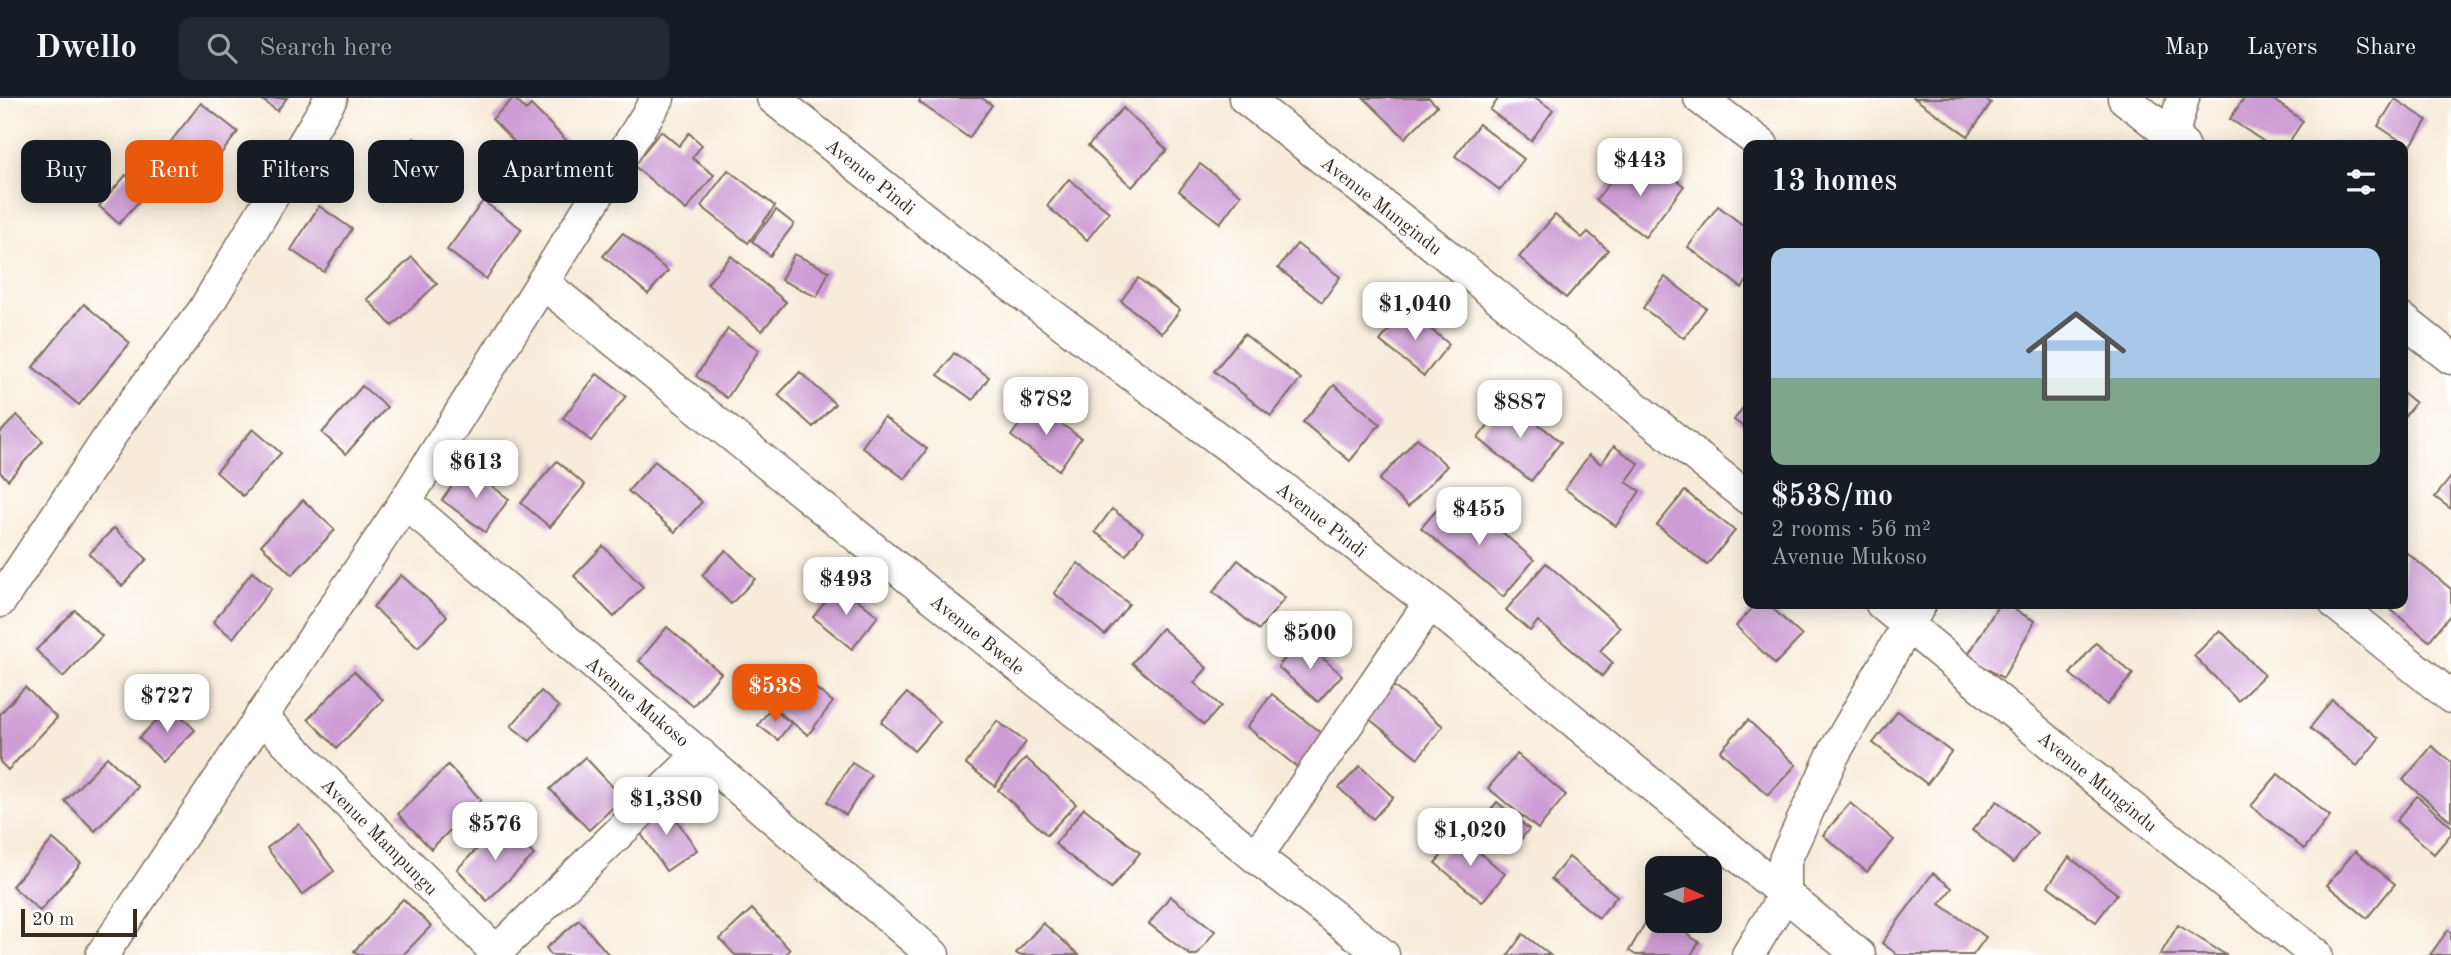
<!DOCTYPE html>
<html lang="en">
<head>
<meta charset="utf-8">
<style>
  :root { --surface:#171b24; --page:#242831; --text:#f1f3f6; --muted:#9ea1a6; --line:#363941; --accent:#ea580c }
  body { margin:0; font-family:"Old Standard TT",serif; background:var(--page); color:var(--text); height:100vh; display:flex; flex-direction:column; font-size:26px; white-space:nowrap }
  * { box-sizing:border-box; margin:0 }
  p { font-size:23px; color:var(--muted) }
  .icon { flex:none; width:38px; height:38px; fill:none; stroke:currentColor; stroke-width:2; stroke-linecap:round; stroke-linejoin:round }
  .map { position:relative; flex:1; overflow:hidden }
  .side { position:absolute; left:1743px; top:42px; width:665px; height:469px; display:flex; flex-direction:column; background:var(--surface); border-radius:14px; box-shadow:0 4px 18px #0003 }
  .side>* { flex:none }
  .top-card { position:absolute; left:21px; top:42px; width:665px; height:63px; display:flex; gap:14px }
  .needle { width:46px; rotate:93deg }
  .fabs { position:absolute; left:1645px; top:758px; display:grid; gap:14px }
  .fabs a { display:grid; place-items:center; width:77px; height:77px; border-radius:14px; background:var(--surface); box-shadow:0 4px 18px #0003; font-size:35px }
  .scale { position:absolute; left:21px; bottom:18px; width:116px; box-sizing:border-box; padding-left:7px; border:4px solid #3b2a1e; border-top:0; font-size:19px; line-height:24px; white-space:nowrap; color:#3b2a1e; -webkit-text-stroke:5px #fff; paint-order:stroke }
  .price { position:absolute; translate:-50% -60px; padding:0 16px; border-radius:14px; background:#fff; color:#222; font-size:23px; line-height:46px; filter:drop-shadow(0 2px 4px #0008) }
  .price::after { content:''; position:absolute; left:50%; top:42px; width:21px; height:16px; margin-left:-10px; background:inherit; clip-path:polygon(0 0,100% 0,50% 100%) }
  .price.active { background:var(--accent); color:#fff }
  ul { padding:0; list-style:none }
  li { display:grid; align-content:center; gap:14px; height:371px; padding:0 28px }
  li span { display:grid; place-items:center; height:217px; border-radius:14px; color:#555 }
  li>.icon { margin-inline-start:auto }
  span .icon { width:126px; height:126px; fill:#fffc; stroke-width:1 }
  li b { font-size:30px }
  h2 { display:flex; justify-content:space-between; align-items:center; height:84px; padding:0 28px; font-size:30px }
  .tag { padding:0 24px; border-radius:14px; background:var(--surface); box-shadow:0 4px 18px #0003; font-size:24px; line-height:63px }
  .tag.active { background:var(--accent); color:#fff }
  header { display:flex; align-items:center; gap:42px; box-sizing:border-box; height:98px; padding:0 35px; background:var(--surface); border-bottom:2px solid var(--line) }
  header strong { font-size:33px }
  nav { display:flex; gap:38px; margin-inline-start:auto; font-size:24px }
  .search { width:490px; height:63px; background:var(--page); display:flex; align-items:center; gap:18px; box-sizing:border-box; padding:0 24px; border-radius:14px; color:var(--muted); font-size:26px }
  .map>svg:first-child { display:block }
</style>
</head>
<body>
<header>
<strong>Dwello</strong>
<div class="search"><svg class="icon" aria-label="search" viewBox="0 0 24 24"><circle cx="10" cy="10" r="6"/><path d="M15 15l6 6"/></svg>Search here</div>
<nav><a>Map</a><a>Layers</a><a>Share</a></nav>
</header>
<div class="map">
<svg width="2451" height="857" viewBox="0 0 2451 857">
  <rect width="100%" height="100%" fill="#fff"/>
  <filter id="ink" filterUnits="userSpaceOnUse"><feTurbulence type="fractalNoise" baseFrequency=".0143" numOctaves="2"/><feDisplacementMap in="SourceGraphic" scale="14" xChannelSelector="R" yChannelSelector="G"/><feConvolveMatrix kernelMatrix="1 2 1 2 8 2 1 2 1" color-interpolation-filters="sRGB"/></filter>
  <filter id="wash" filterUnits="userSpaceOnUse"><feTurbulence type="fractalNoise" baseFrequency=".00686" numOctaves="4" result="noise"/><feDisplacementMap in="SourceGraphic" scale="28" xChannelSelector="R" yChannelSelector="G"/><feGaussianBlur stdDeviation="1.57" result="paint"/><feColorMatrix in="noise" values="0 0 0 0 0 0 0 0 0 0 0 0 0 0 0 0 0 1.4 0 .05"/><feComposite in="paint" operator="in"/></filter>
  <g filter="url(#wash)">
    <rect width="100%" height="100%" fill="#f7ecda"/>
    <g id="blocks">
      <g fill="#cd9cd4">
        <path d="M 260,0 L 287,0 L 277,13 Z"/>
        <path d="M 514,0 L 526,12 L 531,7 L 571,47 L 543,74 L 492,21 Z"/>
        <path d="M 921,0 L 982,0 L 992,7 L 969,40 L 919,4 Z"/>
        <path d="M 1364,0 L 1429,0 L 1437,8 L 1405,40 Z"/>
        <path d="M 1499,0 L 1536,0 L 1553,12 L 1531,43 L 1490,12 Z"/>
        <path d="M 1914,0 L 1983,0 L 1991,5 L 1968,38 Z"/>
        <path d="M 2244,0 L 2271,0 L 2303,23 L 2287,47 L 2269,47 L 2230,21 Z"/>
        <path d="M 2395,1 L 2427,22 L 2410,49 L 2378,28 Z"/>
        <path d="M 201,5 L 238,34 L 205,76 L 168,47 Z"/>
        <path d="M 1123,10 L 1167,52 L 1132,89 L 1088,48 Z"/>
        <path d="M 1479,26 L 1524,61 L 1500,92 L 1455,58 Z"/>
        <path d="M 661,33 L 679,48 L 689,35 L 702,47 L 692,60 L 714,77 L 686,112 L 633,67 Z"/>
        <path d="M 414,40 L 438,56 L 411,96 L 388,80 Z"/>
        <path d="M 69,44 L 98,67 L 73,98 L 45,74 Z"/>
        <path d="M 1200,66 L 1241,97 L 1220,125 L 1179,93 Z"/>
        <path d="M 1655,66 L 1684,88 L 1645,139 L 1596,102 L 1621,70 L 1641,85 Z"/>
        <path d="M 728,72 L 775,108 L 748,145 L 701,108 Z"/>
        <path d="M 126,77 L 146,95 L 119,126 L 99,108 Z"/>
        <path d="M 1069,81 L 1109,114 L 1087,142 L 1047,108 Z"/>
        <path d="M 483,103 L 522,131 L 486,181 L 447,152 Z"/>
        <path d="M 319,108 L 352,131 L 324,174 L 291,152 Z"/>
        <path d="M 1718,108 L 1748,131 L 1748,181 L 1742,190 L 1688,149 Z"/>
        <path d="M 776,112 L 794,126 L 770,158 L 752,143 Z"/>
        <path d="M 1555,117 L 1582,140 L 1588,134 L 1608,152 L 1566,200 L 1519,159 Z"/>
        <path d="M 623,135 L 668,173 L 648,196 L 603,158 Z"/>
        <path d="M 1297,146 L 1340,179 L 1322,204 L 1278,170 Z"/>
        <path d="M 794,156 L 829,173 L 817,199 L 781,182 Z"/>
        <path d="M 731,158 L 786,204 L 762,233 L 707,186 Z"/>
        <path d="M 412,159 L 437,186 L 392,228 L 367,201 Z"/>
        <path d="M 1665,179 L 1706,210 L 1684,240 L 1643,210 Z"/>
        <path d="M 1138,180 L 1180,212 L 1162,235 L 1121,203 Z"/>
        <path d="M 84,206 L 130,245 L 79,307 L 33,269 Z"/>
        <path d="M 1406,211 L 1449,246 L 1424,278 L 1380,243 Z"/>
        <path d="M 728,231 L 759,252 L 727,300 L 696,278 Z"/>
        <path d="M 1244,236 L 1301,281 L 1271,318 L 1214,273 Z"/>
        <path d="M 954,255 L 989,279 L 973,302 L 938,277 Z"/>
        <path d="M 800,274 L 835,306 L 813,329 L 778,297 Z"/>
        <path d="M 597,276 L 626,298 L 591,343 L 563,320 Z"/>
        <path d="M 1334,287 L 1380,326 L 1350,363 L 1303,324 Z"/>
        <path d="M 362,288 L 387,309 L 346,356 L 322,335 Z"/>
        <path d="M 2403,295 L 2415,305 L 2403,320 Z"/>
        <path d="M 1508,302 L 1561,344 L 1531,383 L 1478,340 Z"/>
        <path d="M 1748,303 L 1748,332 L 1734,322 Z"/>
        <path d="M 1034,306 L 1081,340 L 1059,372 L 1011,338 Z"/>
        <path d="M 17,317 L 43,343 L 8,382 L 0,374 L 0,335 Z"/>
        <path d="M 884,319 L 927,351 L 905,381 L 862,349 Z"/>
        <path d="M 253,331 L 281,355 L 243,398 L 216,374 Z"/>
        <path d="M 1417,340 L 1447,368 L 1408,409 L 1379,382 Z"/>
        <path d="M 1614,348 L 1639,366 L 1626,384 L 1640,393 L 1616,428 L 1565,391 L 1589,357 L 1601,366 Z"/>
        <path d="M 557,363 L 585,387 L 550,429 L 521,405 Z"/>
        <path d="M 655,363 L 702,404 L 675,434 L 628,393 Z"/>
        <path d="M 466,369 L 509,401 L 485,434 L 442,402 Z"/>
        <path d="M 2451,379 L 2451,411 L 2435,399 Z"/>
        <path d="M 1685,393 L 1735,433 L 1707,467 L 1657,427 Z"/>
        <path d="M 1447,400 L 1488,435 L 1494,427 L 1534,462 L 1503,499 L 1421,430 Z"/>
        <path d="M 303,402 L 335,432 L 292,477 L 261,447 Z"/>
        <path d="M 1112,411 L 1143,434 L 1126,457 L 1095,434 Z"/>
        <path d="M 114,430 L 147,461 L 122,488 L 89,456 Z"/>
        <path d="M 603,448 L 643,489 L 614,519 L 574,478 Z"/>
        <path d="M 726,452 L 755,481 L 731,506 L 702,477 Z"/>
        <path d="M 2406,454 L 2451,491 L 2451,516 L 2429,543 L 2384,506 L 2403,506 L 2403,458 Z"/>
        <path d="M 1238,462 L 1285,500 L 1259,532 L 1213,494 Z"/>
        <path d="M 1078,465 L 1129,506 L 1105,537 L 1054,495 Z"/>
        <path d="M 1546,465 L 1620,529 L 1600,553 L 1613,565 L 1602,578 L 1538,523 L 1530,533 L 1506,512 Z"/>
        <path d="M 252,474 L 272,490 L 233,540 L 213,524 Z"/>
        <path d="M 401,477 L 447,518 L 418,550 L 373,509 Z"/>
        <path d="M 839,487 L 878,518 L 852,551 L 813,519 Z"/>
        <path d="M 1756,506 L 1768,506 L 1802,538 L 1775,566 L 1736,528 Z"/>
        <path d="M 1999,506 L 2004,506 L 2035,523 L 2003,580 L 1967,559 Z"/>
        <path d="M 75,512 L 102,538 L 63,579 L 36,552 Z"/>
        <path d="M 667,529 L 721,575 L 693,608 L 639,563 Z"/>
        <path d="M 1162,530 L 1207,570 L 1194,585 L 1221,608 L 1204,627 L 1132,565 Z"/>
        <path d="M 2220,532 L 2264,577 L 2238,603 L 2194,558 Z"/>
        <path d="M 1301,541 L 1342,577 L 1318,604 L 1278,569 Z"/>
        <path d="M 2096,545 L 2133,576 L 2107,607 L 2070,576 Z"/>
        <path d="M 354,573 L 383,602 L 337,650 L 308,621 Z"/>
        <path d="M 801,579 L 833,604 L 808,637 L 776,612 Z"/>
        <path d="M 1393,588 L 1443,628 L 1418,660 L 1368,620 Z"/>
        <path d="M 25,589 L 57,620 L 8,672 L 0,664 L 0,616 Z"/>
        <path d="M 541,593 L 559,609 L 530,643 L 511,628 Z"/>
        <path d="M 907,595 L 940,624 L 914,653 L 881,624 Z"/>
        <path d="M 1272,596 L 1327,640 L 1302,673 L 1247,629 Z"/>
        <path d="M 2332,602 L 2379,640 L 2357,668 L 2310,630 Z"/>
        <path d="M 171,608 L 195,632 L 163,664 L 139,640 Z"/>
        <path d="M 771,610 L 791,625 L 778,642 L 758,627 Z"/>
        <path d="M 1898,613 L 1951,654 L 1927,686 L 1873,645 Z"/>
        <path d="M 1748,622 L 1796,667 L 1768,697 L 1720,653 Z"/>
        <path d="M 997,623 L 1026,644 L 995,688 L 966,666 Z"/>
        <path d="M 2432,648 L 2451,664 L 2451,723 L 2403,682 Z"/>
        <path d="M 1517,656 L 1566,697 L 1538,731 L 1488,690 Z"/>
        <path d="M 107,659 L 138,689 L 95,733 L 65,703 Z"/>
        <path d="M 585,659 L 623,700 L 589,732 L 550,691 Z"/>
        <path d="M 1026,660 L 1076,706 L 1047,737 L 998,692 Z"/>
        <path d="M 852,665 L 871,677 L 846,717 L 827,704 Z"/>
        <path d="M 448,667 L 481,702 L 431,751 L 398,716 Z"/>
        <path d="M 1360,668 L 1393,699 L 1373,721 L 1339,690 Z"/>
        <path d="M 2278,676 L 2330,718 L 2304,751 L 2251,708 Z"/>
        <path d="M 2417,698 L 2451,728 L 2451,736 L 2434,756 L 2396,723 Z"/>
        <path d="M 1997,703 L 2037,735 L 2013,765 L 1972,732 Z"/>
        <path d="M 1497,704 L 1529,731 L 1513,752 L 1479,726 Z"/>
        <path d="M 1850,705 L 1894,742 L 1867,774 L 1823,737 Z"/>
        <path d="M 666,706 L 697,752 L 666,773 L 635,727 Z"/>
        <path d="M 1084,710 L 1140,755 L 1111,791 L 1055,746 Z"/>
        <path d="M 503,725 L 534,757 L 487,803 L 457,771 Z"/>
        <path d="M 299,726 L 334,773 L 302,797 L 267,750 Z"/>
        <path d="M 1459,737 L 1505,776 L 1482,804 L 1435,765 Z"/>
        <path d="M 53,741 L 81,765 L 40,813 L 12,788 Z"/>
        <path d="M 2355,753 L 2395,786 L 2367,820 L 2327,787 Z"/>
        <path d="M 1569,759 L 1617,798 L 1599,820 L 1551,781 Z"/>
        <path d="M 2069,759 L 2117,796 L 2096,824 L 2048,788 Z"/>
        <path d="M 1933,775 L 1952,790 L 1940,806 L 1986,839 L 1973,857 L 1898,857 L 1882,845 Z"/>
        <path d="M 1170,798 L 1215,833 L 1197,857 L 1190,857 L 1149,826 Z"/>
        <path d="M 403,801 L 431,828 L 403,857 L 358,857 L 354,853 Z"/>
        <path d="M 752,811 L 790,852 L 785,857 L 735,857 L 720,841 Z"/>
        <path d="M 1651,815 L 1657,818 L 1657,822 L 1664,822 L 1699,844 L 1691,857 L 1636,857 L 1629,853 Z"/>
        <path d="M 579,822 L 609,857 L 551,857 L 546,850 Z"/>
        <path d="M 1043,825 L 1079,857 L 1019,857 L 1016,855 Z"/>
        <path d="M 2178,827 L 2226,857 L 2160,857 Z"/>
        <path d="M 2448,832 L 2451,834 L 2451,857 L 2430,857 Z"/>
        <path d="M 1523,836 L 1550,857 L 1508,857 Z"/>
      </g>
    </g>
  </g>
  <g filter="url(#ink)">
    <use href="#blocks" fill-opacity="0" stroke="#7d6e60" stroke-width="2"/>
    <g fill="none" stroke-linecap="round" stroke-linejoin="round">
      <g stroke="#7d6e60" stroke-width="35">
        <g id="minor">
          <path d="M 773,0 L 953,144 L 1251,365 L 1430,505 L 1859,857"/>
          <path d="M 1245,0 L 1426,141 L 1748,400"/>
          <path d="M 1700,0 L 1762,47"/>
          <path d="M 2124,0 L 2183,47"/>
          <path d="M 2168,47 L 2172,39 L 2183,0"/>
          <path d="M 543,185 L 1256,759 L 1383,857"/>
          <path d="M 2403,222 L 2451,260"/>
          <path d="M 405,404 L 933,857"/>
          <path d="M 0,503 L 122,320 L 203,214 L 331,0"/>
          <path d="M 1882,506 L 2049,644 L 2316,857"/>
          <path d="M 2336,506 L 2451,599"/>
          <path d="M 261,618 L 499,857"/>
          <path d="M 1256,759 L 1430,505"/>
          <path d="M 102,857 L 405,404 L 658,0"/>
          <path d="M 493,857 L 700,656"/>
          <path d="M 1748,857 L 1785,796 L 1785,762 L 1833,657 L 1920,506"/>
        </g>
      </g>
      <use href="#minor" stroke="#fff" stroke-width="32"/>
    </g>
  </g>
  <g text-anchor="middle" stroke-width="5" stroke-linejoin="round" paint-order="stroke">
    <g font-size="19" fill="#3b2a1e" stroke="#fff">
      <text transform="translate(871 78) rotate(39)" y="7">Avenue Pindi</text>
      <text transform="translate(1382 107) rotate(38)" y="7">Avenue Mungindu</text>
      <text transform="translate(1322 421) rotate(38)" y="7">Avenue Pindi</text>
      <text transform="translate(978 536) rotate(39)" y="7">Avenue Bwele</text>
      <text transform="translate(638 603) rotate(40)" y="7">Avenue Mukoso</text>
      <text transform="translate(2098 683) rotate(39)" y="7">Avenue Mungindu</text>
      <text transform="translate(380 738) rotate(45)" y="7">Avenue Mampungu</text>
    </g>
  </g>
</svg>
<div class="fabs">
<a><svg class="needle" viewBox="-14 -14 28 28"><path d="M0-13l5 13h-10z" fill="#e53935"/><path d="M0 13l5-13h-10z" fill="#9ea1a6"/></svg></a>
</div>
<div class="scale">20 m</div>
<b class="price" style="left:1640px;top:100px">$443</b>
<b class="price" style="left:1415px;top:244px">$1,040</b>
<b class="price" style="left:1046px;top:339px">$782</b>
<b class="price" style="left:1520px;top:342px">$887</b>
<b class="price" style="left:476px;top:402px">$613</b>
<b class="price" style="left:1479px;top:449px">$455</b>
<b class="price" style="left:846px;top:519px">$493</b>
<b class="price" style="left:1310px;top:573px">$500</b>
<b class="price active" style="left:775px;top:626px">$538</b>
<b class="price" style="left:167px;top:636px">$727</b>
<b class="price" style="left:666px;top:739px">$1,380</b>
<b class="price" style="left:495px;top:764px">$576</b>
<b class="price" style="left:1470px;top:770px">$1,020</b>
<div class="top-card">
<a class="tag">Buy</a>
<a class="tag active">Rent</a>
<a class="tag">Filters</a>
<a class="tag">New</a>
<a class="tag">Apartment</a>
</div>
<section class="side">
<h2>13 homes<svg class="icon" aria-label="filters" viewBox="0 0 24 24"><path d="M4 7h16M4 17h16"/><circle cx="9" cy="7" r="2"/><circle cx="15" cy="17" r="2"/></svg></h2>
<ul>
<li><span style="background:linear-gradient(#a9c7e8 60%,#7fa58c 0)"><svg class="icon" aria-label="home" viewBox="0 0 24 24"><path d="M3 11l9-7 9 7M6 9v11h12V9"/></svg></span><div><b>$538/mo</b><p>2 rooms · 56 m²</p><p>Avenue Mukoso</p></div></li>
</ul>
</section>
</div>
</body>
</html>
